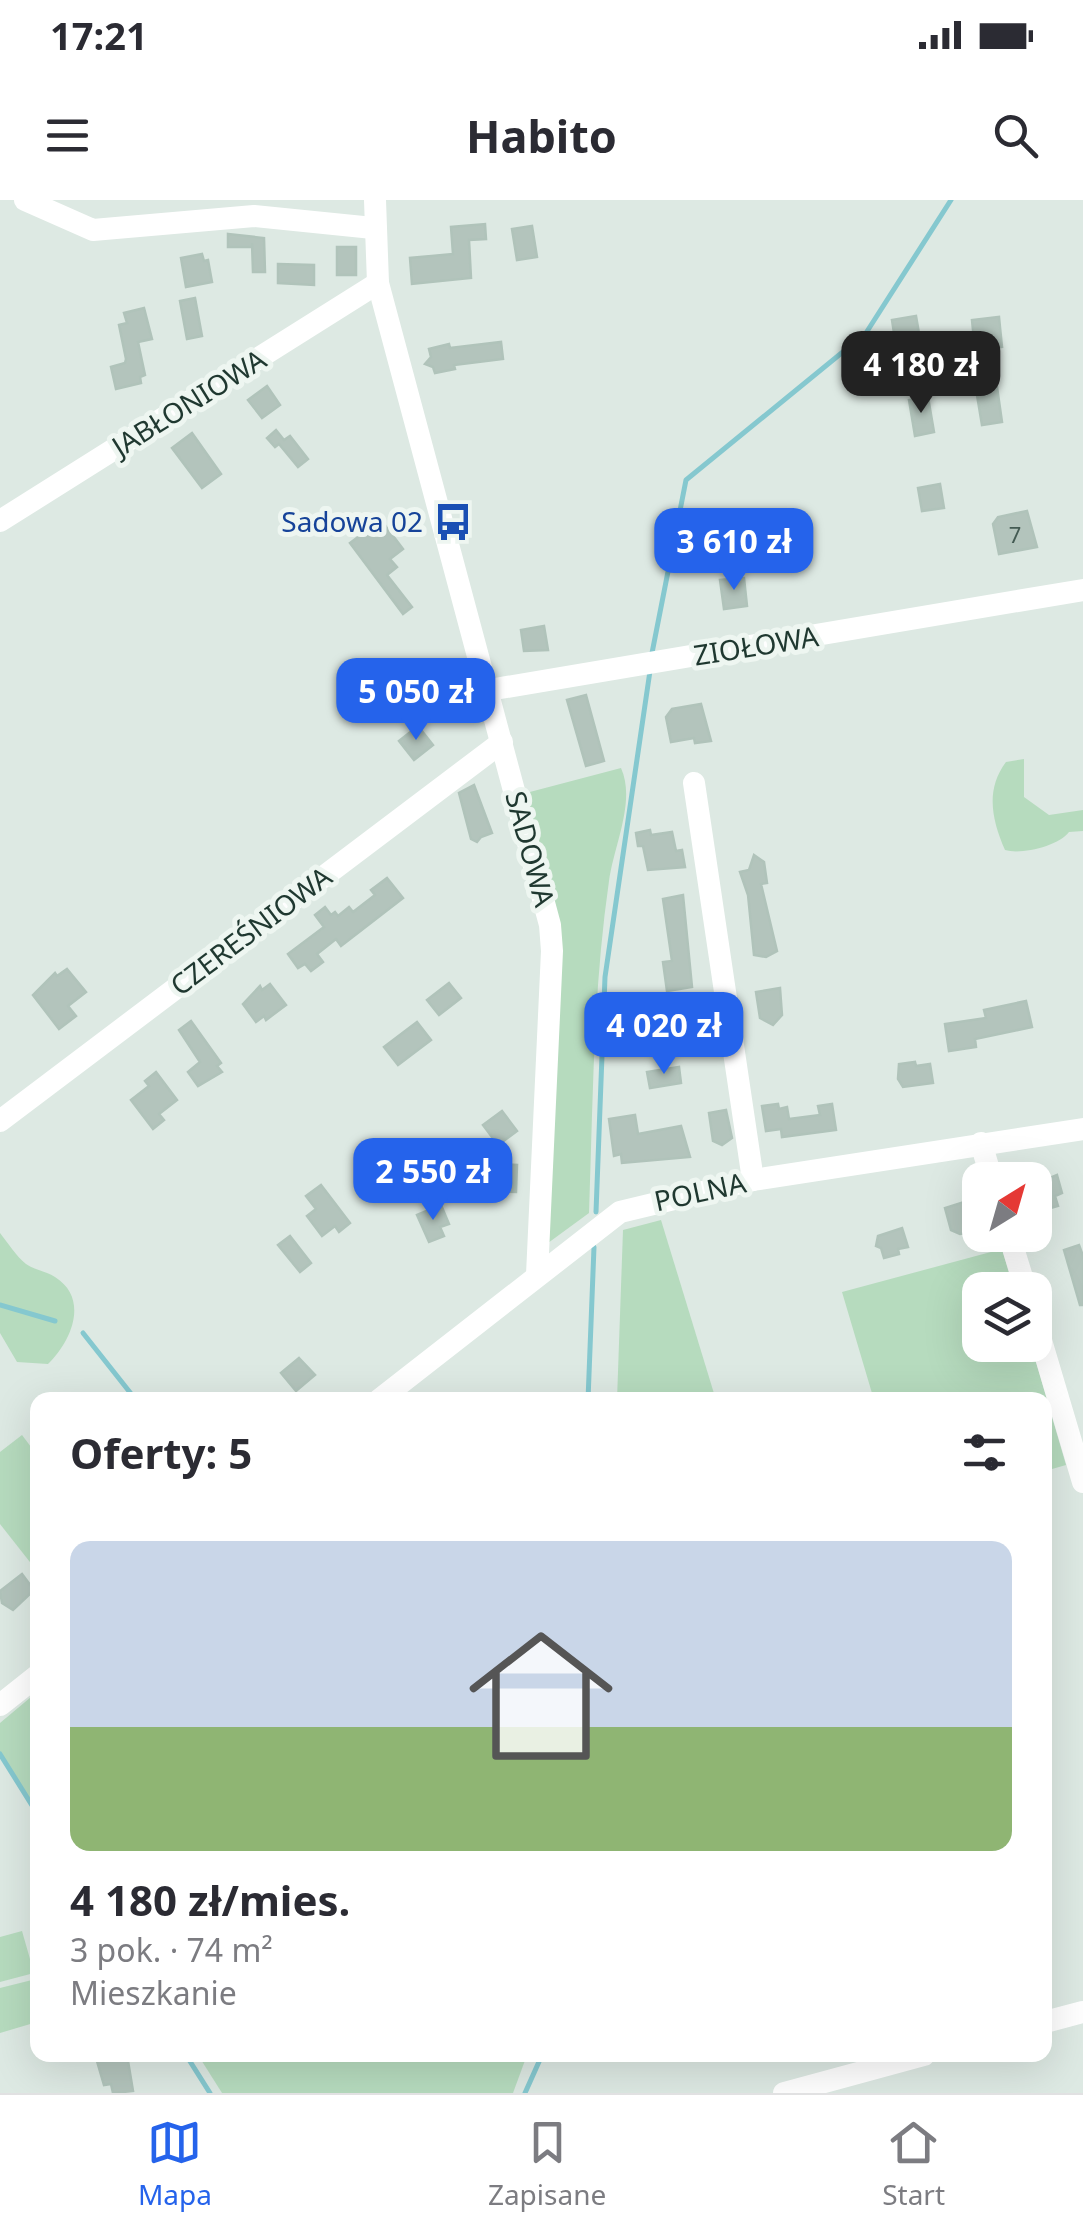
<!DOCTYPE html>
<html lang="pl">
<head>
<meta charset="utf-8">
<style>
  :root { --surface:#fff; --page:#f7f7f7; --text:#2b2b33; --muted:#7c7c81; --line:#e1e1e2; --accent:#2563eb }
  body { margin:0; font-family:"Noto Sans",sans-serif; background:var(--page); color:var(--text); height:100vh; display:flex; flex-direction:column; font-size:38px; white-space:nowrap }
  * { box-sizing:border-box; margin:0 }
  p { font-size:32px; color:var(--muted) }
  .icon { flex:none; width:55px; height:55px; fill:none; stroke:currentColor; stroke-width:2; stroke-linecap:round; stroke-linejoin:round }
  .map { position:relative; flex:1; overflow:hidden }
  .sheet { position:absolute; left:30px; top:1192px; width:1022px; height:670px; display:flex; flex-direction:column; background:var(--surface); border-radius:20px; box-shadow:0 10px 40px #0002 }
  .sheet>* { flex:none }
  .needle { width:65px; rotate:37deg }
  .tools { position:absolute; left:962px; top:962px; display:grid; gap:20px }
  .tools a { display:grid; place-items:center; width:90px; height:90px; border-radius:20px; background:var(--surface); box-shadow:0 10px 40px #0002; font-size:50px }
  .price { position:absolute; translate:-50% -85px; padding:0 22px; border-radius:20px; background:var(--accent); color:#fff; font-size:32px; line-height:65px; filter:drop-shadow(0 2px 5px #0008) }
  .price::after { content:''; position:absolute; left:50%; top:60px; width:30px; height:22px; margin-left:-15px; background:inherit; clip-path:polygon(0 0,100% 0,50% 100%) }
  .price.active { background:#222; color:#fff }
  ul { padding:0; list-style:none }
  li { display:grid; align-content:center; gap:20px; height:530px; padding:0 40px }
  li+li { border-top:2px solid var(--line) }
  li span { display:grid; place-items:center; height:310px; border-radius:20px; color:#555 }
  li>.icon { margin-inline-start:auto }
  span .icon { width:180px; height:180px; fill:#fffc; stroke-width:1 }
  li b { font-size:42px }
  h2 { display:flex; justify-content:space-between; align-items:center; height:120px; padding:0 40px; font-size:42px }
  .status { display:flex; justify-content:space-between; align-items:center; height:70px; padding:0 50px; background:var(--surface); direction:ltr }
  .status svg { height:28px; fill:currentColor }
  header { display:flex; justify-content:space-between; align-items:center; height:130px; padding:0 40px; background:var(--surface); font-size:45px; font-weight:700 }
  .tabs { display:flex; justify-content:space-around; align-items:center; height:140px; border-top:2px solid var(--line); background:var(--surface); font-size:28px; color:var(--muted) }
  .tabs a { display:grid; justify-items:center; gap:5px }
  .tabs .active { color:var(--accent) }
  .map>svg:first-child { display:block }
</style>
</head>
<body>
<div class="status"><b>17:21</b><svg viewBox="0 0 49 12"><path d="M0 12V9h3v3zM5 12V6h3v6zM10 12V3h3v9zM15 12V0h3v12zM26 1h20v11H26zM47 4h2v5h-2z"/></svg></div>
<header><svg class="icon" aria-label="menu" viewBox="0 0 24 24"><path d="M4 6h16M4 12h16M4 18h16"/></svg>Habito<svg class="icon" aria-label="search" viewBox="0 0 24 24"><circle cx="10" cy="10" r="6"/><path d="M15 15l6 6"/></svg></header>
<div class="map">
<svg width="1083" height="1893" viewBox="0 0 1083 1893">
  <rect width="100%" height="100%" fill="#dde9e3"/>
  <g fill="#b6dbbe">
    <path d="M 1024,559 L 1024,597 L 1049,615 L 1083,610 L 1083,631 L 1069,632 C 1059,646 1021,655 1005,650 C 992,620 985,590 1006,562 Z"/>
    <path d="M 621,568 C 636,601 614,645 609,681 C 593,791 593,902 589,1013 L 548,1043 L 559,799 L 526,593 Z"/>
    <path d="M 661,1020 L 716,1200 L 617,1200 L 623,1030 Z"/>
    <path d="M 0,1033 C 8,1043 16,1056 26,1064 C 34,1070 46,1071 55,1077 C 90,1099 71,1142 48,1164 L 17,1162 L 0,1133 Z"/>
    <path d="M 1002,1049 L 1014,1090 L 980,1090 L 980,1145 L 1031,1145 L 1066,1265 L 1045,1271 L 1045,1200 L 874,1200 L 842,1092 Z"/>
    <path d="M 22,1235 L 37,1255 L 37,1371 L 0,1324 L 0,1252 Z"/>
    <path d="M 37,1492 L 37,1615 L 0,1555 L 0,1523 Z"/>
    <path d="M 22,1731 L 34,1773 L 0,1782 L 0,1737 Z"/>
    <path d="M 36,1779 L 37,1822 L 0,1833 L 0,1788 Z"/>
    <path d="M 198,1855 L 527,1855 L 513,1893 L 222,1893 Z"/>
  </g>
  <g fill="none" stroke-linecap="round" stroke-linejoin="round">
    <g stroke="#85c8cf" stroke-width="5">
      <path d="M 652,453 L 686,280 L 866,133 L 951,0"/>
      <path d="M 596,1012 L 605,777 L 650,471"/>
      <path d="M 0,1105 L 55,1121"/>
      <path d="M 83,1133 L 136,1200"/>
      <path d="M 588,1200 L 594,1047"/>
      <path d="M 0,1554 L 38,1615"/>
      <path d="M 186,1855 L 210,1893"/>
      <path d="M 525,1893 L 542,1855"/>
    </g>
  </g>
  <g fill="#b3c4bc" stroke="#b0c3ba" stroke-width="2.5">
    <path d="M 485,24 L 486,39 L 469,40 L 471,78 L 412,84 L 410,58 L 453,54 L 451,27 Z"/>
    <path d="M 532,26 L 537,57 L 517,60 L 512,29 Z"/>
    <path d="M 228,34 L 264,38 L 265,72 L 253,72 L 252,43 L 252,47 L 228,47 Z"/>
    <rect x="337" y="47" width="19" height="28"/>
    <path d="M 202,54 L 204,61 L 208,60 L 212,82 L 186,87 L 181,58 Z"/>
    <path d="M 278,64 L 314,65 L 314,85 L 278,83 Z"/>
    <path d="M 195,98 L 202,136 L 187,139 L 180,101 Z"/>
    <path d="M 144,108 L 152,139 L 138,142 L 145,175 L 140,177 L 141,183 L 116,189 L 111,167 L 125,163 L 126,159 L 119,125 L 127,123 L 124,113 Z"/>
    <path d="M 916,116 L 925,168 L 900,172 L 892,120 Z"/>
    <path d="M 999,117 L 1002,147 L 975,150 L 972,120 Z"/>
    <path d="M 501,142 L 503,159 L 454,165 L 455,169 L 435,173 L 433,167 L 425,164 L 431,157 L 429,149 L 449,144 L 450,148 Z"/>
    <path d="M 996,180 L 1002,222 L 982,225 L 975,183 Z"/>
    <path d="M 267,186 L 280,205 L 262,218 L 248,200 Z"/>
    <path d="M 928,197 L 934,232 L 915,236 L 909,200 Z"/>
    <path d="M 276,230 L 284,240 L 290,236 L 308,259 L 298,267 L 279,244 L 275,247 L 267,238 Z"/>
    <path d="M 192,233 L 221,274 L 202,288 L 172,248 Z"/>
    <path d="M 940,284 L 944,308 L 922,311 L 918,288 Z"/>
    <path d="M 1027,311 L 1037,347 L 999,354 L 993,324 L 998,317 Z"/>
    <path d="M 381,320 L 403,349 L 390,359 L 397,367 L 387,375 L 412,407 L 403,414 L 350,343 Z"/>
    <path d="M 744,378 L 747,406 L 724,409 L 720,380 Z"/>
    <path d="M 544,426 L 548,450 L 524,451 L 521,430 Z"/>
    <path d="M 586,495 L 604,561 L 586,566 L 567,500 Z"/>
    <path d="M 701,504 L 711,541 L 695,543 L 694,538 L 671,542 L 666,517 L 672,509 Z"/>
    <path d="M 418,526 L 433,545 L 414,560 L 399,541 Z"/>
    <path d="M 474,585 L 492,633 L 481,637 L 477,642 L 471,639 L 459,593 Z"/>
    <path d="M 650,630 L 651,635 L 672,632 L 676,651 L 682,650 L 685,667 L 648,670 L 643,646 L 638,646 L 636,633 Z"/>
    <path d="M 754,655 L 764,662 L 767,683 L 761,684 L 777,751 L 766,757 L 754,755 L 748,695 L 740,672 L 749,670 Z"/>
    <path d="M 387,678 L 403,698 L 341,746 L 336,739 L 317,754 L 323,762 L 311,771 L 305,764 L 298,768 L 288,754 L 324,727 L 315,715 L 325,707 L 331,715 L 335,712 L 338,716 L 349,707 L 353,712 L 375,695 L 371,690 Z"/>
    <path d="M 683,695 L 692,787 L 667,791 L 663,762 L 672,761 L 663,699 Z"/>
    <path d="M 67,769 L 86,792 L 68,806 L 76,816 L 59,829 L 33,795 L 55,773 L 57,776 Z"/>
    <path d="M 449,783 L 461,798 L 439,815 L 427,800 Z"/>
    <path d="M 270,784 L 286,805 L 266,820 L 264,816 L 256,822 L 243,804 L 260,786 L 262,790 Z"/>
    <path d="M 780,788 L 782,815 L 773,825 L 760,818 L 756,792 Z"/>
    <path d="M 1026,801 L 1032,827 L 975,839 L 976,847 L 949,851 L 945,824 L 986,818 L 984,810 Z"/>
    <path d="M 697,814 L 703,844 L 679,849 L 675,830 L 682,828 L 679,818 Z"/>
    <path d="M 191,821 L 221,863 L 217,866 L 222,872 L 198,886 L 188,872 L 200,862 L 179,830 Z"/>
    <path d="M 417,822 L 431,840 L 398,865 L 384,847 Z"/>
    <path d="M 915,862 L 916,866 L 930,864 L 933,883 L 903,887 L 898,879 L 899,864 Z"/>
    <path d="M 679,867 L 681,883 L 650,888 L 647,872 Z"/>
    <path d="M 156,872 L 177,900 L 159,914 L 164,920 L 153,929 L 131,900 L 149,886 L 145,881 Z"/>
    <path d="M 778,904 L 779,909 L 787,907 L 789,919 L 820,915 L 818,906 L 832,904 L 836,930 L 782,937 L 781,929 L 766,931 L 762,906 Z"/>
    <path d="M 726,910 L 732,938 L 722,945 L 713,941 L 709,913 Z"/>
    <path d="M 502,911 L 517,931 L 498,945 L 483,925 Z"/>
    <path d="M 635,915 L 638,934 L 681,926 L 690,957 L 622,963 L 621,954 L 614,956 L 609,919 Z"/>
    <path d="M 496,964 L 517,965 L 516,992 L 491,991 Z"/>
    <path d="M 1057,975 L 1062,993 L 1055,996 L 1058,1006 L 1040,1011 L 1035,1003 L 1035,984 Z"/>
    <path d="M 321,985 L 350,1023 L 339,1032 L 335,1026 L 322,1036 L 307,1016 L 316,1009 L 306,996 Z"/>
    <path d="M 977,998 L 980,1031 L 960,1034 L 951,1030 L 945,1008 Z"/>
    <path d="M 441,1005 L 449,1024 L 440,1027 L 444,1036 L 429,1042 L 417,1015 Z"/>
    <path d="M 902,1028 L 908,1047 L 898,1049 L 899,1054 L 884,1058 L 881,1048 L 876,1046 L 878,1036 Z"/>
    <path d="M 290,1036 L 311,1063 L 300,1072 L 278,1045 Z"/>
    <path d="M 1079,1045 L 1083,1056 L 1083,1105 L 1080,1105 L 1064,1050 Z"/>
    <path d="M 299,1158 L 315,1175 L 296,1191 L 281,1173 Z"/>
    <path d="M 22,1374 L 34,1390 L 13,1410 L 2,1403 L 0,1391 Z"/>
    <path d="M 103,1855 L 127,1855 L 133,1891 L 113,1893 L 111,1884 L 104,1885 L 97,1861 L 104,1859 Z"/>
  </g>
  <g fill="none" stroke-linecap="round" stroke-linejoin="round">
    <g stroke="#fff" stroke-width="22">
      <path d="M 25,0 L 93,30 L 254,16 L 373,28"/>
      <path d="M 375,0 L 378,83 L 550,725 L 552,751 L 537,1075"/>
      <path d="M 0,321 L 378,83"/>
      <path d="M 489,490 L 1083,390"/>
      <path d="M 694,583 L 753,980"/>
      <path d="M 0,921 L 502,542"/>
      <path d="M 981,943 L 992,980"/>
      <path d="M 1009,1035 L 1026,1090"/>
      <path d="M 1035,1120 L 1083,1282"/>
      <path d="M 379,1200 L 620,1012 L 753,980 L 1083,929"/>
      <path d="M 0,1505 L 38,1475"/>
      <path d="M 1045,1822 L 1083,1812"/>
      <path d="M 784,1893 L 924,1855"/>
    </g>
  </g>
  <defs>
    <g id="bus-bare" transform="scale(3)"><path d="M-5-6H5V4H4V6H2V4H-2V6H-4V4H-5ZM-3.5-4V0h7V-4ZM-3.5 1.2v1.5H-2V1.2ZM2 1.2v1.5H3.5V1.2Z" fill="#1a4fb4" stroke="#eef6f1" stroke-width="2.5" paint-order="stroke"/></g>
  </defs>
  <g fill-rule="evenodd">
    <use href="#bus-bare" x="453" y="322"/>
  </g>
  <g text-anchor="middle" stroke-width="10" stroke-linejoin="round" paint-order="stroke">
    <g font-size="22" fill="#445b53">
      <text x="1015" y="343">7</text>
    </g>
    <g font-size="28" fill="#1f3830" stroke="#eef6f1">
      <text transform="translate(189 203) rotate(-32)" y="10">JABŁONIOWA</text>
      <text transform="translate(756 446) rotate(-9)" y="10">ZIOŁOWA</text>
      <text transform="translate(530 649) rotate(75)" y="10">SADOWA</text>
      <text transform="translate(251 731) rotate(-37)" y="10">CZEREŚNIOWA</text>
      <text transform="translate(700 992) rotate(-12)" y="10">POLNA</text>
    </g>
    <g font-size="28" fill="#164399" stroke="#eef6f1" text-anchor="end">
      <text x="423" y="332">Sadowa 02</text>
    </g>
  </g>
</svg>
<div class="tools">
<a><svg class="needle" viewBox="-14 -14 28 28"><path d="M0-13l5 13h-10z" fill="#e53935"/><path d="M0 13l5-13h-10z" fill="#7c7c81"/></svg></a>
<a><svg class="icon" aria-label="layers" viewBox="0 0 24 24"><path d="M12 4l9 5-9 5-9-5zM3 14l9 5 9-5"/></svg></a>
</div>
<b class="price active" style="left:921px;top:216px">4 180 zł</b>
<b class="price" style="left:734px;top:393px">3 610 zł</b>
<b class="price" style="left:416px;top:543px">5 050 zł</b>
<b class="price" style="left:664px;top:877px">4 020 zł</b>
<b class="price" style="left:433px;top:1023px">2 550 zł</b>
<section class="sheet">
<h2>Oferty: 5<svg class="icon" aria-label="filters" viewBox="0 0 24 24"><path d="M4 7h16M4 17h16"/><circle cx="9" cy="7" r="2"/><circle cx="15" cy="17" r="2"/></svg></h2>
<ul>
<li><span style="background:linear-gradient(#c9d6e8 60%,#8fb573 0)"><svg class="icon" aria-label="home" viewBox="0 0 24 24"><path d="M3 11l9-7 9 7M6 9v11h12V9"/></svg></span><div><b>4 180 zł/mies.</b><p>3 pok. · 74 m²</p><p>Mieszkanie</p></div></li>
</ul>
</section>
</div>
<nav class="tabs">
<a class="active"><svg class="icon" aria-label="map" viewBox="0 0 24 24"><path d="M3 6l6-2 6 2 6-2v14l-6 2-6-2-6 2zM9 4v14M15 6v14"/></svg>Mapa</a>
<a><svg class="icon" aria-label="saved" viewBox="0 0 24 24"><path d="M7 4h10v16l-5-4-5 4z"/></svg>Zapisane</a>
<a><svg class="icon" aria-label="home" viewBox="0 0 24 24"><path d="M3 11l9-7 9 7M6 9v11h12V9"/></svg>Start</a>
</nav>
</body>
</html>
